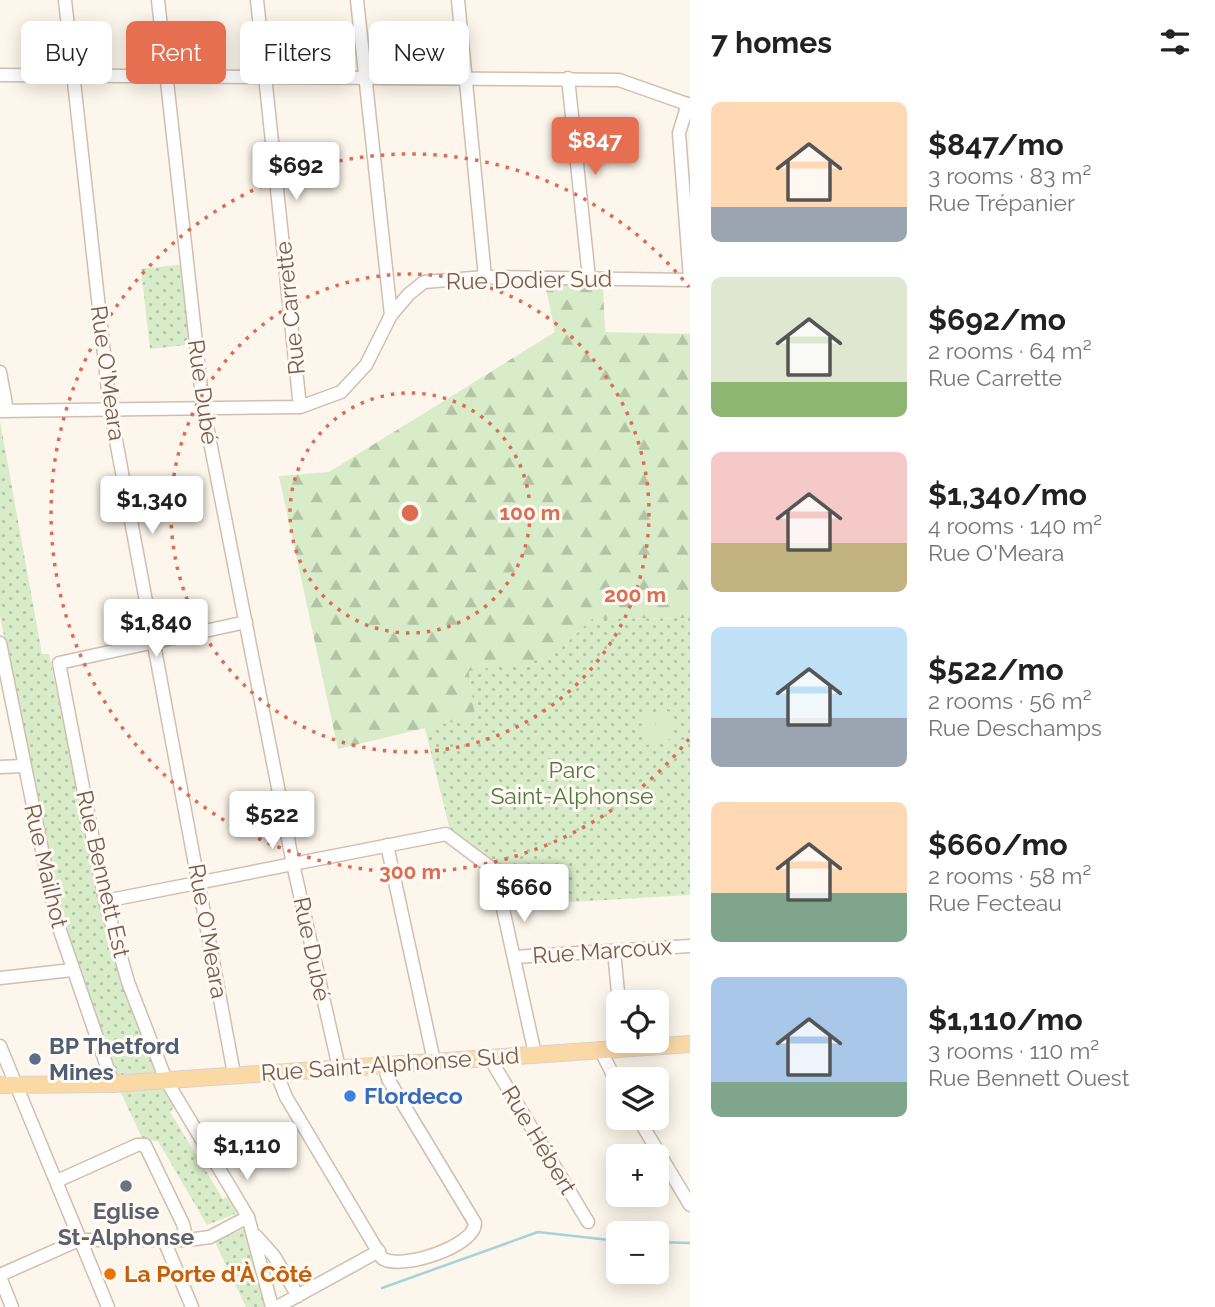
<!DOCTYPE html>
<html lang="en">
<head>
<meta charset="utf-8">
<style>
  :root { --surface:#fff; --page:#f6f6f6; --text:#222; --muted:#767676; --accent:#e76f51 }
  body { margin:0; font-family:Raleway,sans-serif; background:var(--page); color:var(--text); height:100vh; display:flex; flex-direction:column; font-size:26px; white-space:nowrap }
  * { box-sizing:border-box; margin:0 }
  p { font-size:23px; color:var(--muted) }
  .icon { flex:none; width:38px; height:38px; fill:none; stroke:currentColor; stroke-width:2; stroke-linecap:round; stroke-linejoin:round }
  .map { position:relative; flex:1; overflow:hidden }
  .sheet { display:flex; flex-direction:column; background:var(--surface); width:525px }
  .sheet>* { flex:none }
  .banner { position:absolute; left:21px; top:21px; width:564px; height:63px; display:flex; gap:14px }
  .tools { position:absolute; left:606px; top:990px; display:grid; gap:14px }
  .tools a { display:grid; place-items:center; width:63px; height:63px; border-radius:10px; background:var(--surface); box-shadow:0 4px 18px #0003; font-size:35px }
  .price { position:absolute; translate:-50% -60px; padding:0 16px; border-radius:7px; background:#fff; color:#222; font-size:23px; line-height:46px; filter:drop-shadow(0 2px 4px #0008) }
  .price::after { content:''; position:absolute; left:50%; top:42px; width:21px; height:16px; margin-left:-10px; background:inherit; clip-path:polygon(0 0,100% 0,50% 100%) }
  .price.active { background:var(--accent); color:#fff }
  ul { padding:0; list-style:none }
  li { display:flex; align-items:center; gap:21px; height:175px; padding:0 21px }
  li span { display:grid; place-items:center; flex:none; width:196px; height:140px; border-radius:10px; color:#555 }
  li>.icon { margin-inline-start:auto }
  span .icon { width:84px; height:84px; fill:#fffc; stroke-width:1 }
  li b { font-size:30px }
  h2 { display:flex; justify-content:space-between; align-items:center; height:84px; padding:0 21px; font-size:30px }
  .tag { padding:0 24px; border-radius:10px; background:var(--surface); box-shadow:0 4px 18px #0003; font-size:24px; line-height:63px }
  .tag.active { background:var(--accent); color:#fff }
  main { display:flex; flex:1; min-height:0 }
  .map>svg:first-child { display:block }
</style>
</head>
<body>
<main>
<div class="map">
<svg width="690" height="1307" viewBox="0 0 690 1307">
  <defs>
    <pattern id="forest-firs" width="22" height="20" patternUnits="userSpaceOnUse" patternTransform="scale(1.75)"><rect width="22" height="20" fill="#d8ecc9"/><path d="M5 1l3.5 6h-7zM16 11l3.5 6h-7z" fill="#b4c2a5"/></pattern>
    <pattern id="park-dots" width="8" height="8" patternUnits="userSpaceOnUse" patternTransform="scale(1.75)"><rect width="8" height="8" fill="#d8ecc9"/><path d="M2 2h.1M6 6h.1" fill="none" stroke="#b4c2a5" stroke-width="1.8" stroke-linecap="round"/></pattern>
  </defs>
  <rect width="100%" height="100%" fill="#fdf6ec"/>
  <path fill="url(#forest-firs)" d="M 545,284 L 603,285 L 605,332 L 690,334 L 690,618 L 592,619 L 551,658 L 469,672 L 476,717 L 452,838 L 425,728 L 338,749 L 279,476 L 329,472 L 555,332 Z"/>
  <g fill="url(#park-dots)">
    <path d="M 186,264 L 196,344 L 150,349 L 141,269 Z"/>
    <path d="M 0,421 L 42,654 L 49,654 L 106,927 L 121,981 L 158,1073 L 118,1076 L 65,928 L 0,616 Z"/>
    <path d="M 690,618 L 690,895 L 503,906 L 496,877 L 452,838 L 425,728 L 475,717 L 469,671 L 551,658 L 592,619 Z"/>
    <path d="M 164,1086 L 175,1106 L 170,1112 L 223,1199 L 229,1196 L 237,1210 L 235,1214 L 207,1225 L 158,1141 L 143,1140 L 120,1091 Z"/>
    <path d="M 245,1228 L 270,1307 L 246,1307 L 215,1242 Z"/>
  </g>
  <g fill="#d8ecc9">
    <path d="M 669,711 L 675,738 L 662,741 L 656,714 Z"/>
    <path d="M 653,714 L 660,742 L 647,745 L 640,717 Z"/>
  </g>
  <g fill="none" stroke-linecap="round" stroke-linejoin="round">
    <g stroke="#a5d3da" stroke-width="2.5">
      <path d="M 656,1242 L 690,1243"/>
      <path d="M 382,1288 L 538,1232 L 618,1241"/>
    </g>
    <g stroke="#d1beb0" stroke-width="15">
      <g id="minor">
        <path d="M 65,0 L 110,408 L 234,1074"/>
        <path d="M 158,0 L 203,406 L 293,864 L 339,1068"/>
        <path d="M 257,0 L 300,407"/>
        <path d="M 357,0 L 391,315"/>
        <path d="M 458,0 L 485,277"/>
        <path d="M 0,75 L 619,80 L 690,105"/>
        <path d="M 568,78 L 589,278"/>
        <path d="M 688,104 L 679,133 L 690,278"/>
        <path d="M 0,372 L 7,410"/>
        <path d="M 0,411 L 300,407 L 341,392 L 366,365 L 391,315 L 409,294 L 424,282 L 485,277 L 690,280"/>
        <path d="M 246,622 L 59,663 L 105,901 L 128,982 L 166,1080 L 248,1217 L 272,1307"/>
        <path d="M 0,643 L 56,919 L 113,1084"/>
        <path d="M 0,767 L 23,766"/>
        <path d="M 387,845 L 434,1061"/>
        <path d="M 105,901 L 446,834 L 490,867 L 496,877 L 535,1054"/>
        <path d="M 614,951 L 619,1003"/>
        <path d="M 514,957 L 690,946"/>
        <path d="M 0,978 L 72,970"/>
        <path d="M 0,1046 L 108,1307"/>
        <path d="M 600,1049 L 618,1085"/>
        <path d="M 489,1057 L 588,1222"/>
        <path d="M 276,1072 L 286,1097 L 382,1258 C 399,1271 475,1247 475,1223 L 388,1079 L 384,1064"/>
        <path d="M 638,1118 L 690,1205"/>
        <path d="M 57,1181 L 137,1145 L 145,1145 L 183,1224 L 187,1240"/>
        <path d="M 256,1236 L 274,1256 L 298,1296"/>
        <path d="M 164,1240 L 192,1307"/>
        <path d="M 0,1275 L 79,1240 L 188,1240 L 210,1237 L 248,1217"/>
        <path d="M 0,1277 L 12,1307"/>
        <path d="M 277,1307 L 379,1251"/>
      </g>
    </g>
    <g stroke="#dad1cd" stroke-width="18">
      <path id="major" d="M 0,1085 L 113,1084 L 690,1044"/>
    </g>
    <use href="#minor" stroke="#fff" stroke-width="12"/>
    <use href="#major" stroke="#fbd9a5" stroke-width="16"/>
  </g>
  <g fill="none" stroke="#dc6d51" stroke-width="3.5" stroke-dasharray="3.5 7">
    <circle cx="410" cy="513" r="120"/>
    <circle cx="410" cy="513" r="239"/>
    <path d="M689 739A359 359 0 1 1 689 287"/>
  </g>
  <circle fill="#5c6f8a" stroke="#fffaf3" stroke-width="2.5" cx="35" cy="1059" r="7"/>
  <circle fill="#3f7fe0" stroke="#fffaf3" stroke-width="2.5" cx="350" cy="1096" r="7"/>
  <circle fill="#6b7280" stroke="#fffaf3" stroke-width="2.5" cx="126" cy="1186" r="7"/>
  <circle fill="#e8710a" stroke="#fffaf3" stroke-width="2.5" cx="110" cy="1274" r="7"/>
  <g text-anchor="middle" stroke-width="6" stroke-linejoin="round" paint-order="stroke">
    <g font-size="23" fill="#7a5c4d" stroke="#fffaf3">
      <text transform="translate(529 280) rotate(-1)" y="8">Rue Dodier Sud</text>
      <text transform="translate(290 308) rotate(-96)" y="8">Rue Carrette</text>
      <text transform="translate(108 373) rotate(82)" y="8">Rue O'Meara</text>
      <text transform="translate(203 392) rotate(82)" y="8">Rue Dubé</text>
      <text transform="translate(46 866) rotate(77)" y="8">Rue Mailhot</text>
      <text transform="translate(103 874) rotate(77)" y="8">Rue Bennett Est</text>
      <text transform="translate(208 931) rotate(80)" y="8">Rue O'Meara</text>
      <text transform="translate(312 949) rotate(78)" y="8">Rue Dubé</text>
      <text transform="translate(602 951) rotate(-4)" y="8">Rue Marcoux</text>
      <text transform="translate(390 1064) rotate(-4)" y="8">Rue Saint-Alphonse Sud</text>
      <text transform="translate(539 1140) rotate(59)" y="8">Rue Hébert</text>
    </g>
    <g font-size="23" fill="#537a41" stroke="#fffaf3">
      <text x="572" y="778">Parc<tspan x="572" dy="26">Saint-Alphonse</tspan></text>
    </g>
    <g font-size="23" font-weight="bold" fill="#4e5e75" stroke="#fffaf3" text-anchor="start">
      <text x="49" y="1054">BP Thetford<tspan x="49" dy="26">Mines</tspan></text>
    </g>
    <g font-size="23" font-weight="bold" fill="#366cbe" stroke="#fffaf3" text-anchor="start">
      <text x="364" y="1104">Flordeco</text>
    </g>
    <g font-size="23" font-weight="bold" fill="#5b616d" stroke="#fffaf3">
      <text x="126" y="1219">Eglise<tspan x="126" dy="26">St-Alphonse</tspan></text>
    </g>
    <g font-size="23" font-weight="bold" fill="#c56008" stroke="#fffaf3" text-anchor="start">
      <text x="124" y="1282">La Porte d'À Côté</text>
    </g>
  </g>
  <circle cx="410" cy="513" r="10" fill="#dc6d51" stroke="#fffaf3" stroke-width="3.5"/>
  <g font-size="21" text-anchor="middle" font-weight="bold" fill="#dc6d51" stroke="#fffaf3" stroke-width="6" stroke-linejoin="round" paint-order="stroke">
    <text x="530" y="520">100 m</text>
    <text x="635" y="602">200 m</text>
    <text x="410" y="879">300 m</text>
  </g>
</svg>
<div class="tools">
<a><svg class="icon" aria-label="locate" viewBox="0 0 24 24"><circle cx="12" cy="12" r="6"/><path d="M12 2v4M12 18v4M2 12h4M18 12h4"/></svg></a>
<a><svg class="icon" aria-label="layers" viewBox="0 0 24 24"><path d="M12 4l9 5-9 5-9-5zM3 14l9 5 9-5"/></svg></a>
<a>+</a>
<a>−</a>
</div>
<b class="price active" style="left:595px;top:177px">$847</b>
<b class="price" style="left:296px;top:202px">$692</b>
<b class="price" style="left:152px;top:536px">$1,340</b>
<b class="price" style="left:156px;top:659px">$1,840</b>
<b class="price" style="left:272px;top:851px">$522</b>
<b class="price" style="left:524px;top:924px">$660</b>
<b class="price" style="left:247px;top:1182px">$1,110</b>
<div class="banner">
<a class="tag">Buy</a>
<a class="tag active">Rent</a>
<a class="tag">Filters</a>
<a class="tag">New</a>
</div>
</div>
<section class="sheet">
<h2>7 homes<svg class="icon" aria-label="filters" viewBox="0 0 24 24"><path d="M4 7h16M4 17h16"/><circle cx="9" cy="7" r="2"/><circle cx="15" cy="17" r="2"/></svg></h2>
<ul>
<li><span style="background:linear-gradient(#ffd9b3 75%,#9aa5b1 0)"><svg class="icon" aria-label="home" viewBox="0 0 24 24"><path d="M3 11l9-7 9 7M6 9v11h12V9"/></svg></span><div><b>$847/mo</b><p>3 rooms · 83 m²</p><p>Rue Trépanier</p></div></li>
<li><span style="background:linear-gradient(#dfe7d0 75%,#8fb573 0)"><svg class="icon" aria-label="home" viewBox="0 0 24 24"><path d="M3 11l9-7 9 7M6 9v11h12V9"/></svg></span><div><b>$692/mo</b><p>2 rooms · 64 m²</p><p>Rue Carrette</p></div></li>
<li><span style="background:linear-gradient(#f6c9c9 65%,#c2b280 0)"><svg class="icon" aria-label="home" viewBox="0 0 24 24"><path d="M3 11l9-7 9 7M6 9v11h12V9"/></svg></span><div><b>$1,340/mo</b><p>4 rooms · 140 m²</p><p>Rue O'Meara</p></div></li>
<li><span style="background:linear-gradient(#bfe0f5 65%,#9aa5b1 0)"><svg class="icon" aria-label="home" viewBox="0 0 24 24"><path d="M3 11l9-7 9 7M6 9v11h12V9"/></svg></span><div><b>$522/mo</b><p>2 rooms · 56 m²</p><p>Rue Deschamps</p></div></li>
<li><span style="background:linear-gradient(#ffd9b3 65%,#7fa58c 0)"><svg class="icon" aria-label="home" viewBox="0 0 24 24"><path d="M3 11l9-7 9 7M6 9v11h12V9"/></svg></span><div><b>$660/mo</b><p>2 rooms · 58 m²</p><p>Rue Fecteau</p></div></li>
<li><span style="background:linear-gradient(#a9c7e8 75%,#7fa58c 0)"><svg class="icon" aria-label="home" viewBox="0 0 24 24"><path d="M3 11l9-7 9 7M6 9v11h12V9"/></svg></span><div><b>$1,110/mo</b><p>3 rooms · 110 m²</p><p>Rue Bennett Ouest</p></div></li>
</ul>
</section>
</main>
</body>
</html>
